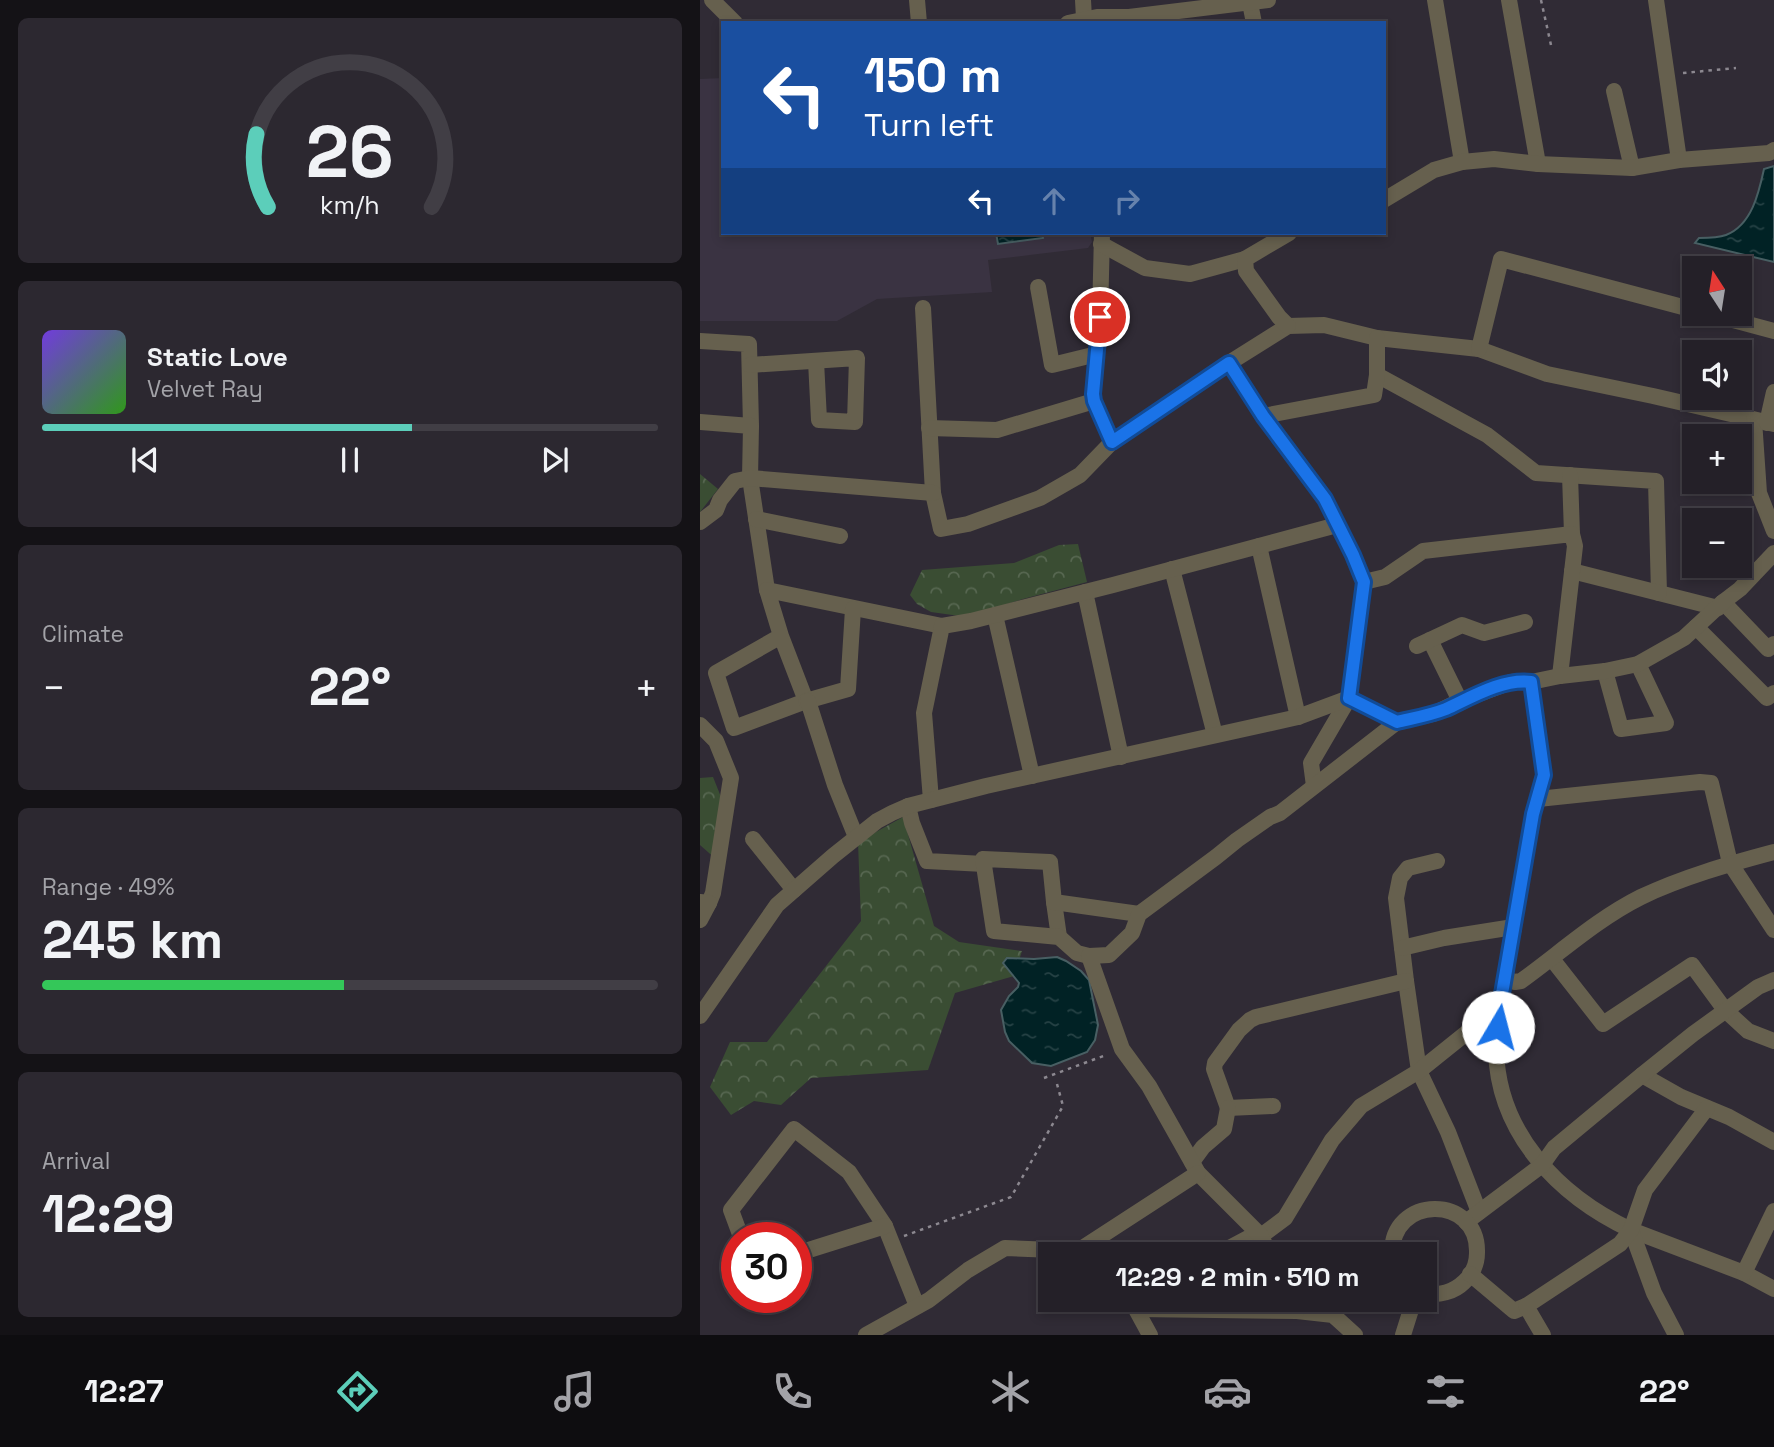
<!DOCTYPE html>
<html lang="en">
<head>
<meta charset="utf-8">
<style>
	body { margin:0; font-family:"Space Grotesk",sans-serif; background:#2c2830; color:#f1f3f6; height:100vh; display:flex; flex-direction:column; font-size:26px; white-space:nowrap }
	* { box-sizing:border-box; margin:0 }
	p { font-size:23px; color:#a3a3a8 }
	.icon { flex:none; width:38px; height:38px; fill:none; stroke:currentColor; stroke-width:2; stroke-linecap:round; stroke-linejoin:round }
	.map { position:relative; flex:1; overflow:hidden }
	.details { display:flex; flex-direction:column; gap:18px; padding:18px; background:#141216; width:700px }
	.details>* { flex:none }
	.top-card { position:absolute; left:21px; top:21px; width:665px; height:214px; border-radius:0px; box-shadow:0 4px 10px #0003,0 0 0 2px #413e45; background:#1a4fa0; color:#fff; overflow:hidden }
	.needle { width:46px; rotate:348deg }
	.fabs { position:absolute; left:982px; top:256px; display:grid; gap:14px }
	.fabs a { display:grid; place-items:center; width:70px; height:70px; border-radius:0px; background:#242028; box-shadow:0 4px 10px #0003,0 0 0 2px #413e45; font-size:35px }
	.speed { position:absolute; left:21px; top:1222px; display:flex; gap:14px; font-size:35px; font-weight:700; text-align:center }
	.speed>* { display:grid; place-content:center; width:91px; height:91px; border-radius:50%; background:#242028; box-shadow:0 4px 10px #0003,0 0 0 2px #413e45; line-height:1 }
	.speed .limit { border:10px solid #d22; background:#fff; color:#111 }
	.pin { position:absolute; display:grid; place-items:center; width:60px; height:60px; color:#fff; margin:-30px; border:4px solid #fff; border-radius:50%; box-shadow:0 2px 7px #0007 }
	.me { position:absolute; width:77px; margin:-38px; rotate:8deg; stroke-linejoin:round; filter:drop-shadow(0 0 5px #0008) }
	.turn { display:flex; align-items:center; gap:24px; height:147px; padding:0 28px; font-size:32px }
	.turn .icon { width:91px; height:91px; stroke-width:2.5 }
	.turn b { display:block; font-size:49px; line-height:60px }
	.lanes { display:flex; align-items:center; height:66px; padding:0 28px; background:#0003; justify-content:center; gap:35px; direction:ltr }
	.lanes .off { opacity:.35 }
	.big { font-size:52px; font-weight:800; line-height:1.1 }
	.details .widget { flex:1; display:flex; flex-direction:column; justify-content:center; gap:10px; min-width:0; padding:0 24px; border-radius:10px; background:#2c2830 }
	.details .dial { align-items:center; gap:0 }
	.dial svg { height:182px; overflow:visible; fill:none; stroke:#413e45; stroke-width:7; stroke-linecap:round; text-anchor:middle }
	.dial text { fill:#f1f3f6; stroke:none }
	.song { display:flex; align-items:center; gap:21px }
	.cover { width:84px; height:84px; border-radius:10px; background:linear-gradient(135deg,hsl(260 70% 55%),hsl(110 70% 35%)) }
	.played { height:7px; border-radius:4px; background:linear-gradient(90deg,#5cceba 60%,#413e45 60%) }
	.keys { display:flex; justify-content:space-around; direction:ltr }
	.heat { display:flex; justify-content:space-between; align-items:center; font-size:38px; direction:ltr }
	.charge { height:10px; border-radius:5px; background:linear-gradient(90deg,#34c759 49%,#413e45 0) }
	.trip { position:absolute; left:338px; top:1242px; width:399px; height:70px; border-radius:0px; background:#242028; box-shadow:0 4px 10px #0003,0 0 0 2px #413e45; font-weight:800; line-height:70px; text-align:center }
	.tabs { display:flex; height:112px; justify-content:space-around; align-items:center; background:#0e0d10; color:#a3a3a8 }
	.tabs .icon { width:49px; height:49px }
	.tabs .active { color:#5cceba }
	.tabs b { font-size:32px; color:#f1f3f6 }
	main { display:flex; flex:1; min-height:0 }
	.map>svg:first-child { display:block }
	.built { fill:#3a3342 }
	.forest { fill:url(#forest-crowns) }
	.water { fill:url(#water-ripples); stroke:#485f63; stroke-width:2 }
	.lines { fill:none; stroke-linecap:round; stroke-linejoin:round }
	.path { stroke:#8c8890; stroke-width:2.5; stroke-dasharray:3.5 5; stroke-linecap:butt }
	.minor { stroke:#66604e; stroke-width:16 }
	.route-casing { stroke:#114b97; stroke-width:18 }
	.route { stroke:#1a73e8; stroke-width:12 }
</style>
</head>
<body>
<main>
<section class="details">
<div class="widget dial"><svg viewBox="0 0 100 80">
<path d="M14 69A42 42 0 1 1 86 69"/>
<path d="M14 69A42 42 0 0 1 9 37" stroke="#5cceba"/>
<text x="50" y="56" font-size="32" font-weight="700">26</text>
<text x="50" y="72" font-size="11">km/h</text>
</svg></div>
<div class="widget">
<div class="song"><i class="cover"></i><div><b>Static Love</b><p>Velvet Ray</p></div></div>
<div class="played"></div>
<div class="keys"><svg class="icon" aria-label="previous" viewBox="0 0 24 24"><path d="M18 5L8 12l10 7zM5 5v14"/></svg><svg class="icon" aria-label="pause" viewBox="0 0 24 24"><path d="M8 5v14M16 5v14"/></svg><svg class="icon" aria-label="next" viewBox="0 0 24 24"><path d="M6 5l10 7-10 7zM19 5v14"/></svg></div>
</div>
<div class="widget"><p>Climate</p>
<div class="heat"><a>−</a><b class="big">22°</b><a>+</a></div>
</div>
<div class="widget"><p>Range · 49%</p><b class="big">245 km</b><div class="charge"></div></div>
<div class="widget"><p>Arrival</p><b class="big">12:29</b></div>
</section>
<div class="map">
<svg width="1074" height="1335" viewBox="0 0 1074 1335">
	<defs>
		<pattern id="forest-crowns" width="20" height="18" patternUnits="userSpaceOnUse" patternTransform="scale(1.75)"><rect width="20" height="18" fill="#3a4d33"/><path d="M2 6a3 3 0 1 1 6 0M12 15a3 3 0 1 1 6 0" fill="none" stroke="#576751"/></pattern>
		<pattern id="water-ripples" width="26" height="14" patternUnits="userSpaceOnUse" patternTransform="scale(1.75)"><rect width="26" height="14" fill="#012225"/><path d="M2 4q2-2 4 0t4 0M15 11q2-2 4 0t4 0" fill="none" stroke="#264245"/></pattern>
	</defs>
	<rect width="100%" height="100%" fill="#302b35"/>
	<polygon class="built" points="23,78 23,233 390,233 392,242 388,248 288,260 292,292 177,299 137,321 0,321 0,79"/>
	<g class="forest">
		<polygon points="0,474 18,489 0,512"/>
		<polygon points="378,544 387,582 323,599 267,617 231,612 217,604 210,595 222,570 314,563 359,545"/>
		<polygon points="13,777 27,812 17,860 0,845 0,778"/>
		<polygon points="203,817 234,926 259,942 322,951 314,976 255,993 228,1070 111,1078 81,1105 54,1101 31,1115 10,1087 30,1042 67,1042 161,921 158,842"/>
	</g>
	<g class="water">
		<path d="M1074 166V262L995 243 999 238C1008 238 1018 238 1026 235 1052 225 1059 192 1064 169Z"/>
		<polygon points="296,233 342,233 343,238 298,244"/>
		<polygon points="357,957 366,961 381,971 389,980 398,1025 395,1040 387,1052 351,1066 332,1063 309,1041 305,1032 301,1010 309,996 318,987 319,983 303,963 307,958 334,959"/>
	</g>
	<g class="lines">
		<g class="path">
			<polyline points="841,0 851,45"/>
			<polyline points="983,73 1036,68"/>
			<polyline points="344,1078 406,1055"/>
			<polyline points="204,1236 311,1197 363,1106 357,1084"/>
		</g>
		<g class="minor">
			<polyline points="12,0 35,23"/>
			<polyline points="217,0 219,23"/>
			<polyline points="383,0 384,18"/>
			<polyline points="735,0 762,162"/>
			<polyline points="809,0 838,164"/>
			<polyline points="956,0 979,160"/>
			<polyline points="550,3 554,23"/>
			<polyline points="368,23 397,17 429,17 568,0"/>
			<polyline points="914,91 932,168"/>
			<polyline points="684,200 734,170 762,162 794,159 838,164 932,168 979,160 1069,153 1074,150"/>
			<polyline points="402,233 400,317 393,394 394,401 412,442"/>
			<polyline points="401,244 445,268 490,274 545,259"/>
			<polyline points="338,287 352,365 397,354"/>
			<polyline points="223,308 233,493 241,529 268,524 340,498 380,475 412,442 529,363 588,326 624,325 677,338 779,349 847,374 953,396 1074,424"/>
			<polyline points="1007,313 1074,331"/>
			<polyline points="588,326 579,317 546,271 545,259 589,233"/>
			<polyline points="0,341 49,344 51,426"/>
			<polyline points="779,349 801,259 994,310"/>
			<polyline points="50,365 157,358 155,422 119,420 116,361"/>
			<polyline points="677,375 787,435 836,473 956,481 959,593 1018,608"/>
			<polyline points="563,416 674,395 677,375 677,338"/>
			<polyline points="1054,420 1059,493 1074,531"/>
			<polyline points="0,422 51,426 50,478 67,590"/>
			<polyline points="1067,423 1074,392"/>
			<polyline points="229,428 297,430 394,401"/>
			<polyline points="870,475 872,534"/>
			<polyline points="56,519 140,536"/>
			<polyline points="0,522 16,510 20,500 35,481 50,478 233,493"/>
			<polyline points="559,546 598,717"/>
			<polyline points="472,569 515,735"/>
			<polyline points="872,571 959,593"/>
			<polyline points="664,582 685,577 723,551 872,534 875,546 860,676"/>
			<polyline points="385,592 421,757"/>
			<polyline points="1023,602 1068,649 1074,644"/>
			<polyline points="295,615 332,776"/>
			<polyline points="996,627 1067,698 1074,693"/>
			<polyline points="81,636 16,673 34,728 106,701 81,636 67,590 242,626"/>
			<polyline points="730,640 760,701"/>
			<polyline points="717,646 762,625 784,633 825,622"/>
			<polyline points="905,671 921,729 966,723 938,664"/>
			<path d="M831 682 844 775 833 814 798 1017C798 1028 796 1039 796 1050 798 1134 859 1196 931 1230L1044 1273 1074 1289"/>
			<polyline points="106,701 148,689 153,609"/>
			<polyline points="108,701 135,785 156,837"/>
			<polyline points="0,725 16,741 31,778 13,893 9,903"/>
			<polyline points="614,786 611,763 649,698 697,722"/>
			<polyline points="838,799 1000,782 1011,783 1030,863 1074,930"/>
			<polyline points="231,800 224,713 242,626 271,621 413,585 637,525"/>
			<polyline points="208,806 212,823 227,861 284,864"/>
			<polyline points="53,839 94,890"/>
			<polyline points="737,861 708,868 700,878 696,898 706,981 719,1071 748,1132 779,1212"/>
			<polyline points="0,902 9,903 0,920"/>
			<polyline points="354,902 359,937"/>
			<polyline points="702,948 744,938 807,928 814,929"/>
			<polyline points="389,956 377,953 359,937 294,931 283,859 350,862 354,902 439,914"/>
			<polyline points="852,959 903,1024 992,965 1025,1010 1048,1031 1074,1041"/>
			<path d="M805 979 815 982 821 981C860 953 897 919 941 897 983 877 1029 864 1074 852"/>
			<polyline points="0,1016 77,905 133,856 177,821 192,813 208,806 286,786 598,717 649,698 664,582 653,555 625,499 563,416 529,363"/>
			<polyline points="942,1075 981,1097 1029,1117 1074,1142"/>
			<polyline points="573,1106 528,1108 514,1069 515,1063 539,1030 550,1020 556,1017 706,981"/>
			<polyline points="492,1162 503,1147 524,1129 528,1108"/>
			<polyline points="766,1222 842,1165 854,1148 942,1075 993,1034 1058,987 1074,980"/>
			<polyline points="931,1230 954,1293 976,1335"/>
			<polyline points="41,1237 31,1210 94,1129 149,1172 185,1226 217,1306"/>
			<polyline points="96,1254 185,1226"/>
			<polyline points="516,1255 548,1238 561,1236 585,1218 632,1140 661,1106 719,1071 785,1018 798,1017"/>
			<polyline points="570,1255 561,1236 498,1173 449,1086 422,1049 389,956 409,955 432,933 439,914 516,857 537,840 570,817 580,813 697,722 733,714 760,701 811,682 821,681 831,682 860,676 905,671 938,664 984,638 1023,602 1040,589 1074,553"/>
			<path d="M692 1255C690 1194 779 1194 777 1253 777 1264 772 1275 764 1282 754 1292 739 1296 724 1293"/>
			<polyline points="1044,1273 1074,1211"/>
			<polyline points="770,1274 814,1311 826,1306"/>
			<polyline points="432,1302 450,1335"/>
			<polyline points="593,1302 597,1311 633,1315 655,1335"/>
			<polyline points="437,1309 597,1311"/>
			<polyline points="166,1335 229,1300 268,1270 305,1248 378,1251 498,1173"/>
			<polyline points="703,1335 714,1300"/>
			<polyline points="843,1335 826,1306 920,1244 931,1230 945,1190 1007,1108"/>
		</g>
	</g>
	<g class="lines">
		<g class="route-casing">
			<path id="route" d="M400 317 393 394 394 401 412 442 529 363 563 416 625 499 653 555 664 582 649 698 697 722C714 718 731 715 746 709 770 698 803 678 831 682L844 775 833 814 798 1017V1027"/>
		</g>
		<use href="#route" class="route"/>
	</g>
</svg>
<div class="fabs">
<a><svg class="needle" viewBox="-14 -14 28 28"><path d="M0-13l5 13h-10z" fill="#e53935"/><path d="M0 13l5-13h-10z" fill="#a3a3a8"/></svg></a>
<a><svg class="icon" aria-label="sound" viewBox="0 0 24 24"><path d="M4 9h4l5-4v14l-5-4H4zM17 9q2 3 0 6"/></svg></a>
<a>+</a>
<a>−</a>
</div>
<div class="speed"><div class="limit">30</div></div>
<div class="pin" style="left:400px;top:317px;background:#d93025"><svg class="icon" aria-label="arrive" viewBox="0 0 24 24"><path d="M6 21V4h12l-3 4 3 4H6"/></svg></div>
<svg class="me" style="left:798px;top:1027px" viewBox="-20 -20 40 40"><circle r="19" fill="#fff"/><path d="M0-13L10 11 0 6-10 11z" fill="#1a73e8"/></svg>
<div class="trip">12:29 · 2 min · 510 m</div>
<div class="top-card">
<div class="turn"><svg class="icon" aria-label="left" viewBox="0 0 24 24"><path d="M17 20v-9H6M10 6l-5 5 5 5"/></svg><div><b>150 m</b>Turn left</div></div>
<div class="lanes"><svg class="icon" aria-label="left" viewBox="0 0 24 24"><path d="M17 20v-9H6M10 6l-5 5 5 5"/></svg><svg class="icon off" aria-label="ahead" viewBox="0 0 24 24"><path d="M12 20V5M6 11l6-6 6 6"/></svg><svg class="icon off" aria-label="right" viewBox="0 0 24 24"><path d="M7 20v-9h11M14 6l5 5-5 5"/></svg></div>
</div>
</div>
</main>
<nav class="tabs">
<b>12:27</b>
<svg class="icon active" aria-label="directions" viewBox="0 0 24 24"><path d="M12 3l9 9-9 9-9-9zM9 14v-3h6M13 9l2 2-2 2"/></svg>
<svg class="icon" aria-label="music" viewBox="0 0 24 24"><path d="M9 18V5l10-2v13"/><circle cx="6" cy="18" r="3"/><circle cx="16" cy="16" r="3"/></svg>
<svg class="icon" aria-label="phone" viewBox="0 0 24 24"><path d="M5 4h4l2 5-3 2q2 4 5 5l2-3 5 2v4C11 20 4 13 5 4z"/></svg>
<svg class="icon" aria-label="climate" viewBox="0 0 24 24"><path d="M12 3v18M4 7l16 10M4 17L20 7"/></svg>
<svg class="icon" aria-label="car" viewBox="0 0 24 24"><path d="M5 17H2v-5l4-1 3-4h7l3 4 3 1v5h-3M9 17h6M6 11h13"/><circle cx="7" cy="17" r="2"/><circle cx="17" cy="17" r="2"/></svg>
<svg class="icon" aria-label="filters" viewBox="0 0 24 24"><path d="M4 7h16M4 17h16"/><circle cx="9" cy="7" r="2"/><circle cx="15" cy="17" r="2"/></svg>
<b>22°</b>
</nav>
</body>
</html>
